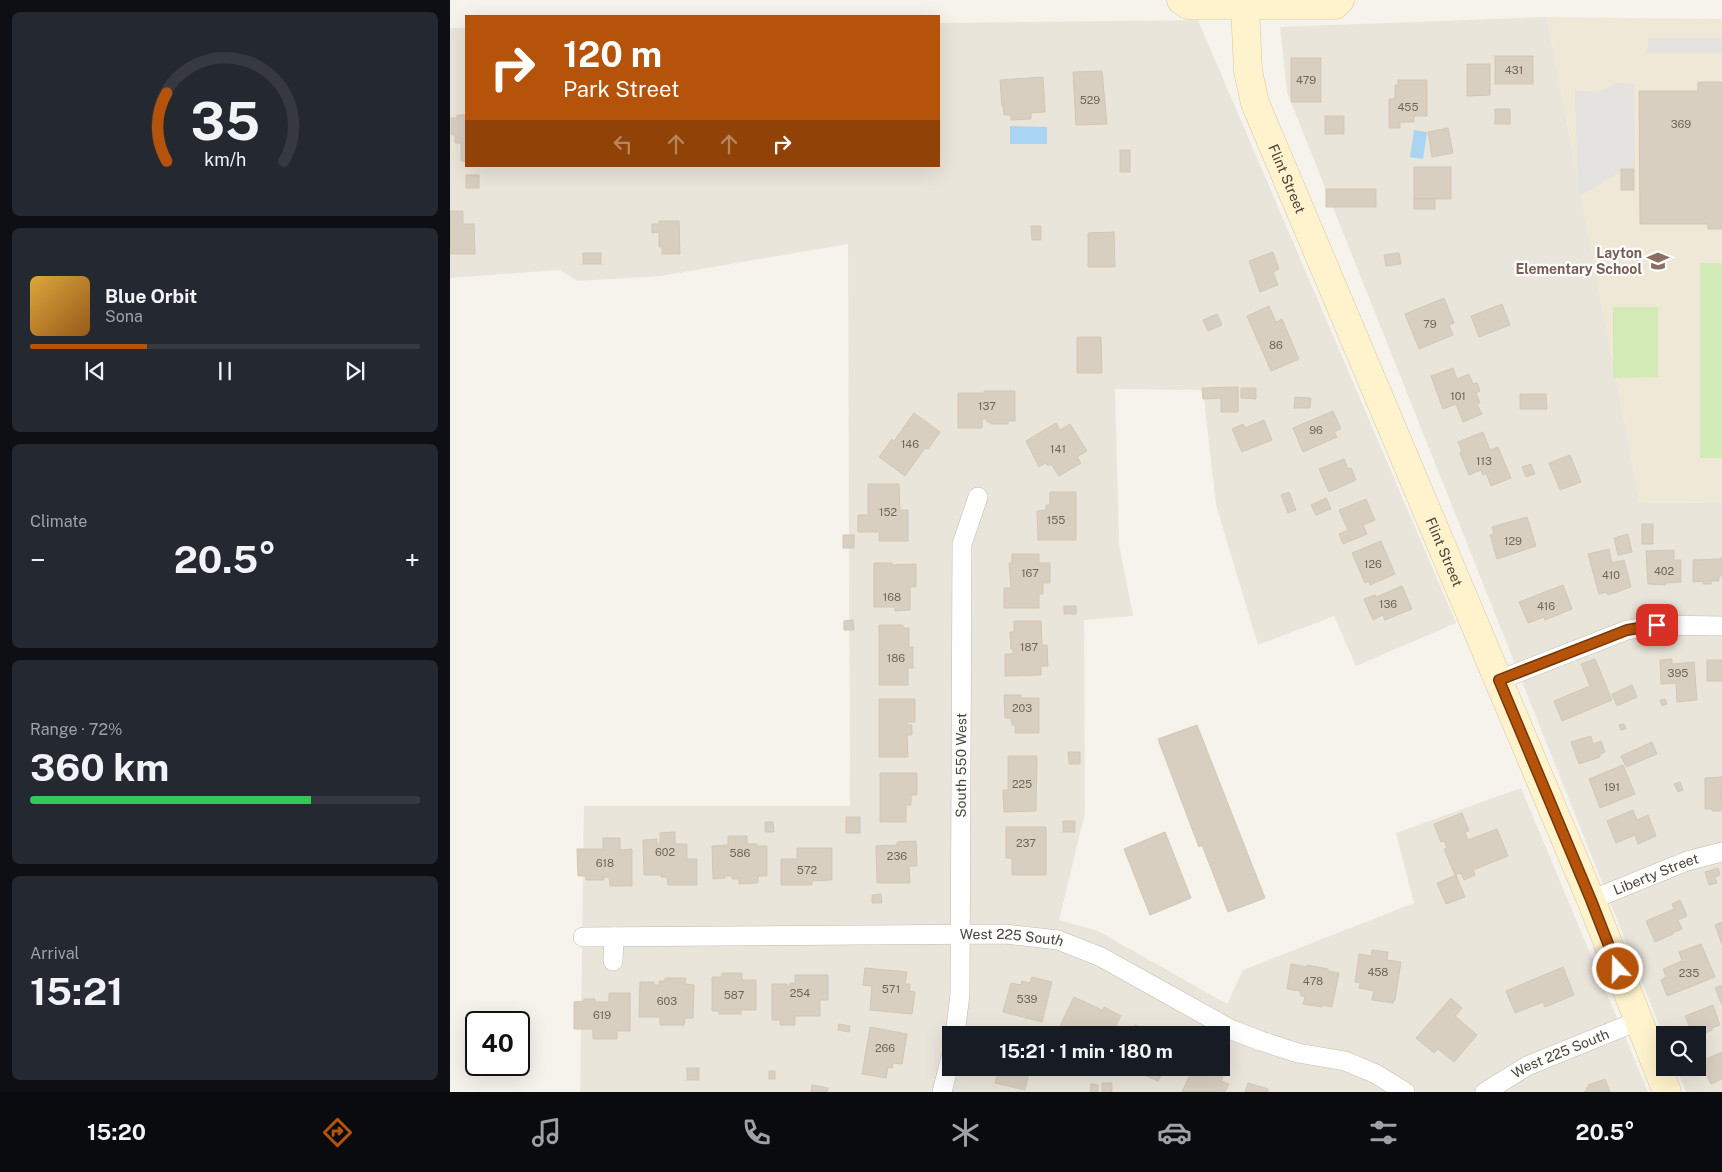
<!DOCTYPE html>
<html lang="en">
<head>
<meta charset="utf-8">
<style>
	body { margin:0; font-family:"Public Sans",sans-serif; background:#242831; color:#f1f3f6; height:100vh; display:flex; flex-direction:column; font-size:19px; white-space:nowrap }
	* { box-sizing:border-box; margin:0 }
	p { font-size:16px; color:#9ea1a6 }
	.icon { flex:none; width:28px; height:28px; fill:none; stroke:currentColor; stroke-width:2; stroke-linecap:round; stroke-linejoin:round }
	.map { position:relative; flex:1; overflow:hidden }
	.details { display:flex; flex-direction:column; gap:12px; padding:12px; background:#0d0f14; width:450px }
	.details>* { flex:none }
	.banner { position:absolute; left:15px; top:15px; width:475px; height:152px; border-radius:0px; box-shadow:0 5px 20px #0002; background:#b45309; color:#fff; overflow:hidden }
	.controls { position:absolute; left:1206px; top:1026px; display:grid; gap:10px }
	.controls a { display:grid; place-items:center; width:50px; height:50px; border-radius:0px; background:#171b24; box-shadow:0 5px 20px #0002; font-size:25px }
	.speed { position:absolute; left:15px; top:1011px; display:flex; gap:10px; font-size:25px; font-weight:700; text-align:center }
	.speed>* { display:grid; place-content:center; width:65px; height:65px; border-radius:50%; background:#171b24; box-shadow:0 5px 20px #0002; line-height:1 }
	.speed .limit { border:2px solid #111; border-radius:8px; background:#fff; color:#111 }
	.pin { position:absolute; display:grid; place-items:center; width:42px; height:42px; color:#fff; margin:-21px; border-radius:10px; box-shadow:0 2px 8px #0006 }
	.me { position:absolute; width:55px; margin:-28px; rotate:339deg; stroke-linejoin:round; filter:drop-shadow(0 0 4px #0008) }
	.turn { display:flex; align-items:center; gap:18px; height:105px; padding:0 15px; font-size:22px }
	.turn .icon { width:65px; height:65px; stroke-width:2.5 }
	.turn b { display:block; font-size:35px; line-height:42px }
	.lanes { display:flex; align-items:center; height:48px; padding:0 15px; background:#0003; justify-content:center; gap:25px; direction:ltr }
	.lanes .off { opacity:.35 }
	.big { font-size:38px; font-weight:700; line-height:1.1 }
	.details .card { flex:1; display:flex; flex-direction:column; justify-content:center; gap:8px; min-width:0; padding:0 18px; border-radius:8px; background:#242831 }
	.details .dial { align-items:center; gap:0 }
	.dial svg { height:130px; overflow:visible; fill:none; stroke:#363941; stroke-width:7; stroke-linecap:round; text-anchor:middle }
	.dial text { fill:#f1f3f6; stroke:none }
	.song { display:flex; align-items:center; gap:15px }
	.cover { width:60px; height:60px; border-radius:8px; background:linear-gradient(135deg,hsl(40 70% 55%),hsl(30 70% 35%)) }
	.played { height:5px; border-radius:2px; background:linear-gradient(90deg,#b45309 30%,#363941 30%) }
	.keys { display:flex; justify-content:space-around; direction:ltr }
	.heat { display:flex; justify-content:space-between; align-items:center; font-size:28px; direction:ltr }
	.charge { height:8px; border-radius:4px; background:linear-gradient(90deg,#34c759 72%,#363941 0) }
	.trip { position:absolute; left:492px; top:1026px; width:288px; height:50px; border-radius:0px; background:#171b24; box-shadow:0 5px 20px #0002; font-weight:700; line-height:50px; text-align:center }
	.tabs { display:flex; height:80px; justify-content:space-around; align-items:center; background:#090b0e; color:#9ea1a6 }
	.tabs .icon { width:35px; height:35px }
	.tabs .on { color:#b45309 }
	.tabs b { font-size:22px; color:#f1f3f6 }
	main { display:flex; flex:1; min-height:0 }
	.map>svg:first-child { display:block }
	.residential { fill:#eae5da; fill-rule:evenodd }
	.education { fill:#efe8d6 }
	.green { fill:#d2eab5 }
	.parking { fill:#e5e3e0 }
	.water { fill:#a9d4f2 }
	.building { fill:#d8cfc1; stroke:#d3c7b4 }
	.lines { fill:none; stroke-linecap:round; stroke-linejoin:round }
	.street-casing { stroke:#c2bbae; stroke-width:20 }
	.secondary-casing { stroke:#d6c79b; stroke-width:29 }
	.street { stroke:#fff; stroke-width:19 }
	.secondary { stroke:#fff3cd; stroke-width:28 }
	.route-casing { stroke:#753606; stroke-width:12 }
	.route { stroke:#b45309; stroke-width:9 }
	.labels { text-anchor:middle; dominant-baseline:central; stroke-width:4.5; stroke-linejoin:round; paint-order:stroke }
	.number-label { font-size:11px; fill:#6e675b }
	.street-label { font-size:14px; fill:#4b4439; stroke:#fff }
	.education-label { font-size:14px; font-weight:bold; fill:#785e54; stroke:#fff; text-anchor:end }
</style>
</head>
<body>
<main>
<section class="details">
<div class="card dial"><svg viewBox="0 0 100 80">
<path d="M14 69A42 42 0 1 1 86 69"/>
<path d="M14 69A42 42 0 0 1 14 27" stroke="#b45309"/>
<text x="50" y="56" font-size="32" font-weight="700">35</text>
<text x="50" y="72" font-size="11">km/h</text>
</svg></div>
<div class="card">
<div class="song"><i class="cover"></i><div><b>Blue Orbit</b><p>Sona</p></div></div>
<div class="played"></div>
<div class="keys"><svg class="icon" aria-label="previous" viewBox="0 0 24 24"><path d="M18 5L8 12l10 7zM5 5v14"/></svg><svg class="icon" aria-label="pause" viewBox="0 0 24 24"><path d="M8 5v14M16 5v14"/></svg><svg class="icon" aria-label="next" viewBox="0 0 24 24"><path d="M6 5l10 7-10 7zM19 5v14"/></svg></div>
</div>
<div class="card"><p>Climate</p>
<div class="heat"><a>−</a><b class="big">20.5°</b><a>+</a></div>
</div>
<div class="card"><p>Range · 72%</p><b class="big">360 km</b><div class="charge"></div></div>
<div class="card"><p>Arrival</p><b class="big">15:21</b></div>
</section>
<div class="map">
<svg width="1272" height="1092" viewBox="0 0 1272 1092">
	<rect width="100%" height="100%" fill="#f6f3ec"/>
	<g class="residential">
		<polygon points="1097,17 1190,503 1272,502 1272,1092 1236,1092 1226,1068 1248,1068 1248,1035 1215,1035 1215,1040 837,92 830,27"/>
		<path d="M748 20 1006 623 906 666 884 616 808 645 766 505 753 390 665 389 669 544 683 616 634 620 635 813 609 920 648 931 777 1004 793 970 964 903 946 833 1071 788 1198 1092H130L134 806H400L398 244 211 276 128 281 109 270 0 278V28H16V166H489V23ZM501 1035H771V1068H501Z"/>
	</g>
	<polygon class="education" points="1097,17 1272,19 1272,502 1190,503"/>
	<g class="green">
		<rect x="1250" y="263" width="22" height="195"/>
		<polygon points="1163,307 1208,307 1208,377 1163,378"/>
	</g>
	<g class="parking">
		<polygon points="1198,38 1272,38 1272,53 1197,53"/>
		<polygon points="1167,83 1184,84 1185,172 1170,172 1128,197 1125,91 1148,92"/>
	</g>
	<g class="water">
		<polygon points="560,126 597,127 597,144 560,144"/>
		<polygon points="964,130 977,132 973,159 960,157"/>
	</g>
	<g class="building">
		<rect x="1045" y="56" width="38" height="28"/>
		<rect x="841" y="58" width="30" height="44"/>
		<polygon points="1017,64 1040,64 1040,95 1017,96"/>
		<polygon points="652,71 657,124 626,125 623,72"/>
		<polygon points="593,77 595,112 581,113 581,119 561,120 561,115 554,115 553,106 552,106 550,80"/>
		<polygon points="948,80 977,80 977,116 964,116 964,122 950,122 950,128 939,128 939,99 945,99 945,85 948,85"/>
		<polygon points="1248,82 1272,82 1272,229 1258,229 1258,224 1190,224 1189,91 1248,91"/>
		<rect x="1045" y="109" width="15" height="15"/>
		<polygon points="16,113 16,161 11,161 11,143 5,143 5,135 1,135 1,118 7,118 7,115 16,115"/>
		<rect x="875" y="116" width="19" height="18"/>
		<polygon points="998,128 1003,153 982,157 978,132"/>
		<rect x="670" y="150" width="10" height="22"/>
		<rect x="964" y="167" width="37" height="32"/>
		<rect x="1171" y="169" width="13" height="21"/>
		<rect x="16" y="175" width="13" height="13"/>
		<rect x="876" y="189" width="50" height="18"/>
		<rect x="964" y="199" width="21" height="10"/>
		<polygon points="0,211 13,211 13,224 24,224 25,254 0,254"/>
		<polygon points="209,221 229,221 230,254 212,254 212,247 209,247 209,232 202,233 202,224 209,224"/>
		<polygon points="581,226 591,226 591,240 582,240"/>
		<polygon points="664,232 665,267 638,267 638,233"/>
		<polygon points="823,252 829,269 823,272 828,285 810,292 799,261"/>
		<rect x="133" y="253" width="18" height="11"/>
		<polygon points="949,253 951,264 936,266 934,255"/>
		<polygon points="994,298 1004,323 999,325 1003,335 969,349 955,314"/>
		<polygon points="1052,304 1060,325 1029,337 1021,316"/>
		<polygon points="819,306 826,322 832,319 849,359 821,371 797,316"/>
		<polygon points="767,314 772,325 758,331 753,320"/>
		<polygon points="627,337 651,337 652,373 627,373"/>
		<polygon points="1003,368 1007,379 1019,374 1023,384 1027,383 1030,391 1026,393 1030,403 1027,404 1032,414 1013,422 1006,404 993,409 981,376"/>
		<polygon points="788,387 788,412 771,412 771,398 753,399 752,388"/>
		<polygon points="791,388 806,388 806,399 791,398"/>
		<polygon points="534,391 565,391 565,421 558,421 558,424 541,424 541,422 537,422 537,419 532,419 532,428 508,428 508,393 534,393"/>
		<polygon points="1070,394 1096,394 1097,409 1070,409"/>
		<polygon points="845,397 861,398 860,408 844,408"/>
		<polygon points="883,411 891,429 884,432 887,437 853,452 843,428"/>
		<polygon points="464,413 490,432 478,449 475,448 455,476 429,457 442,439 444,441"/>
		<polygon points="814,420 822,440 792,452 782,429 793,424 795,428"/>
		<polygon points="606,423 610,430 620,424 637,451 627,457 631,463 609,476 601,464 598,466 596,463 589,467 576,441"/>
		<polygon points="1033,432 1040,450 1048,447 1061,478 1041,486 1036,473 1033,475 1031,470 1019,475 1010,453 1012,452 1008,442"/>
		<polygon points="1120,455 1131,482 1110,490 1099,463"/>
		<polygon points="894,459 898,469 901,468 906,480 879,492 869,469"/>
		<polygon points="1081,464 1085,474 1076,477 1072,467"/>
		<polygon points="418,484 449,484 450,510 458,510 458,541 429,541 429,532 408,532 408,515 418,515"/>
		<polygon points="600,492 626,492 626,540 588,540 587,511 596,510 596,505 600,505"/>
		<polygon points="839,492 846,510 838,513 831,495"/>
		<polygon points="876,498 881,509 866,515 861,505"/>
		<polygon points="916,499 925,520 913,525 917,534 893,544 889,534 898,530 889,510"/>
		<polygon points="1077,517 1086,546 1047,559 1040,535 1044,534 1042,527"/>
		<rect x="1192" y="524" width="11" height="20"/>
		<polygon points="1178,534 1182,552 1168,555 1164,538"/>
		<rect x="393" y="535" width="11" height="13"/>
		<polygon points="931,541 945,574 920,585 919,581 915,583 902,553"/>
		<polygon points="1159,549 1162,563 1174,560 1181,587 1158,595 1157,592 1149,594 1138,554"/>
		<polygon points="1224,550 1224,560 1231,560 1231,582 1215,583 1215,585 1198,584 1196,551"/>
		<polygon points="562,554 589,554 589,563 600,563 600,583 593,583 593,594 589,594 589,608 554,608 554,588 561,588 559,563 562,563"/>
		<polygon points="1271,558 1272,558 1272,576 1269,576 1269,581 1261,581 1261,584 1253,584 1253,581 1243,582 1243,560 1271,559"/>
		<polygon points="424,563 442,563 442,565 466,564 466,587 460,587 460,610 445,611 445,607 424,607"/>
		<polygon points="1113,585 1122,609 1095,620 1094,617 1078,623 1069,602"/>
		<polygon points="952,586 962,609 935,620 933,615 923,620 914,599 925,595 926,597"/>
		<rect x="614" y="606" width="12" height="8"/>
		<polygon points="403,620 404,630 394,630 394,621"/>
		<polygon points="564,621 591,621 592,645 597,645 598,666 591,666 591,675 555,676 555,654 563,654 563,649 561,649 560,632 564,632"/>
		<polygon points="429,625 453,625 453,628 459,628 459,647 463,647 463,668 458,668 458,685 429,685"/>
		<polygon points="1145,659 1162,700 1112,721 1104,701 1140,686 1131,664"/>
		<polygon points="1222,659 1222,664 1244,662 1247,700 1227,702 1226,683 1211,684 1210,660"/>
		<rect x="1257" y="660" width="15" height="21"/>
		<polygon points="1182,685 1187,697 1167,706 1162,694"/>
		<polygon points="554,695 571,695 571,698 589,698 589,733 565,733 565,725 562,725 561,718 555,718"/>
		<polygon points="429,699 465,699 465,722 457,722 457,725 462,725 462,735 457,735 458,757 429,757"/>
		<polygon points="1215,699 1217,704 1212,706 1210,700"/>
		<polygon points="1174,724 1176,729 1171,730 1169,725"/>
		<polygon points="747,725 815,898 778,912 752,845 749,847 708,739"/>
		<polygon points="1141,736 1143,744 1151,741 1155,752 1150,754 1150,757 1129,764 1121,742"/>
		<polygon points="1202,742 1207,754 1176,767 1171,756"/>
		<polygon points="618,752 630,752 630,764 619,764"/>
		<polygon points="558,756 587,756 586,811 554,812 553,790 558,790"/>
		<polygon points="1173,765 1185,794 1150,808 1139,779"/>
		<polygon points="430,773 467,773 467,795 461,795 461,805 456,805 456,822 430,822"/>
		<polygon points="1272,777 1271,811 1262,811 1262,809 1255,809 1255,778"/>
		<polygon points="1230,782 1233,790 1228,792 1224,784"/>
		<polygon points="1183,810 1187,820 1198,815 1206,836 1188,844 1185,835 1166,843 1157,821"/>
		<polygon points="1012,813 1019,831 1015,832 1018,840 1047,829 1058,856 1023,870 1025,875 1014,880 1011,873 1005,875 994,849 997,848 994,841 991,842 984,824"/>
		<rect x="396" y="817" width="14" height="16"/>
		<rect x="613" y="821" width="12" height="11"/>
		<polygon points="315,822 323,822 324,832 315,832"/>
		<polygon points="556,827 596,827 596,875 562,875 562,858 556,858"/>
		<polygon points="225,832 225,844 237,844 237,859 247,859 247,885 218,885 217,877 211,877 211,875 194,875 193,840 207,839 207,844 210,844 210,833"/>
		<polygon points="715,832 741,898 700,915 674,849"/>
		<polygon points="278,836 297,836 297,844 307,844 307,846 317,846 317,876 308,876 308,883 289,884 289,879 282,879 282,876 275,876 275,878 263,879 262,846 278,845"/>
		<polygon points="153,838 170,838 170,850 182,849 182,886 160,886 159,877 154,877 154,880 136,880 136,876 128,876 127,849 153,849"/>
		<polygon points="466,841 467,866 459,866 460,883 427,883 426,846 447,845 447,842"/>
		<polygon points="347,848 382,848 382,880 362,881 362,885 331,885 331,859 347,859"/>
		<polygon points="1268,868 1270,875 1265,877 1267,883 1259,885 1255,872"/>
		<polygon points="1006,875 1015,897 996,904 987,883"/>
		<polygon points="431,894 432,903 422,903 422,895"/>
		<polygon points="1230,900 1237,916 1228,920 1232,929 1222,933 1223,934 1205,942 1196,921 1224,909 1222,904"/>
		<polygon points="1272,922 1272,945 1265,925"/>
		<polygon points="1251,944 1265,977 1217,996 1211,980 1216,977 1213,969 1232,961 1229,952"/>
		<polygon points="922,950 938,952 937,960 951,962 945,1000 944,1000 943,1003 922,1000 924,991 909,988 910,983 905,982 909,954 921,956"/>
		<polygon points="841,964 857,967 857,965 878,969 878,971 889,973 882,1007 872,1005 872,1007 853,1004 855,997 851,996 850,991 837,989"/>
		<polygon points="1113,967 1124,995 1095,1007 1093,1002 1065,1013 1056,991"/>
		<polygon points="415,968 457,972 455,984 460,984 459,991 465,992 462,1014 420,1010 422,986 413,985"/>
		<polygon points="272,973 292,973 292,980 306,980 306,1010 291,1010 291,1014 269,1014 269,1011 262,1011 262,977 272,977"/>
		<polygon points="345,975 378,975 378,1000 370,1000 370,1016 345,1016 345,1025 330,1025 330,1020 322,1020 322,984 337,984 337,986 340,986 340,983 345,983"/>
		<polygon points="582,977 602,982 592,1022 553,1012 561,983 571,985 572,981 580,983"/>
		<polygon points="215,978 236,978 235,984 244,985 243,1018 235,1018 234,1025 210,1025 210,1017 189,1017 190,982 204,982 204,985 209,985 209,981 215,981"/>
		<polygon points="1272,985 1272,1005 1265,988"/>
		<polygon points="159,993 180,993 180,1031 167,1031 167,1039 143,1039 143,1029 124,1029 124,1002 134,1001 134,999 145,999 145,1002 159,1002"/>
		<polygon points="624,997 652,1010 654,1007 671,1016 662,1033 658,1031 657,1035 628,1035 610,1026"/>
		<polygon points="1001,998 1012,1008 1005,1016 1027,1035 1004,1062 988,1049 984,1053 966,1038"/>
		<polygon points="1263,1005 1270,1025 1262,1028 1262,1030 1248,1036 1243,1035 1235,1016"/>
		<polygon points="389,1024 400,1026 399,1032 388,1030"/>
		<polygon points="685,1025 704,1035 679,1035"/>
		<polygon points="420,1027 457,1034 452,1064 443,1063 442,1068 438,1067 436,1078 412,1074"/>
		<polygon points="1272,1052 1272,1079 1261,1084 1254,1070 1256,1070 1252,1061"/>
		<rect x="237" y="1068" width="12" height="12"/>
		<polygon points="545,1068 580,1068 575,1090 545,1083 548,1073 544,1072"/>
		<polygon points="678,1068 715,1068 708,1081"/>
		<polygon points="743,1068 768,1068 765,1073 773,1077 771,1081 779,1084 775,1092 732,1092"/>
		<rect x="319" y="1071" width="6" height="8"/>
		<polygon points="1155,1079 1160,1092 1134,1092 1137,1091 1136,1088 1139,1087 1138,1085"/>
		<rect x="652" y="1083" width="10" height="9"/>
		<polygon points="798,1083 818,1089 818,1092 795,1092"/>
		<polygon points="641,1084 648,1085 648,1092 640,1092"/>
		<polygon points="362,1085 378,1088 377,1092 361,1092"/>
	</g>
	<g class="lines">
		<g class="street-casing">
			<g id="street">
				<polyline points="1049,680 1177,630 1207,625 1272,626"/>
				<path id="s1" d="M1141 900 1237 861 1272 852"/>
				<path id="s2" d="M133 937 555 934 608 940 651 957 782 1030 811 1041 848 1053 895 1061 926 1074 955 1092"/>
				<polyline points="163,961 164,937"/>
				<path id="s3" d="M505 1035 510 994 512 544 528 497"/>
				<polyline points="492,1092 501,1057"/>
				<path id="s4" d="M1035 1092 1077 1066 1188 1021"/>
			</g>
		</g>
		<g class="secondary-casing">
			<g id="secondary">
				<polyline points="731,0 738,5 885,5 890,0"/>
				<path id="s5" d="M795 6 798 71 805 103 1141 900 1217 1092"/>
			</g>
		</g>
		<use href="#street" class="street"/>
		<use href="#secondary" class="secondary"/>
	</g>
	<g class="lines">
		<g class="route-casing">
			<polyline id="route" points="1168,969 1141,900 1049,680 1177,630 1207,625"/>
		</g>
		<use href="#route" class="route"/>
	</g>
	<defs>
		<g id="school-bare" transform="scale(1.725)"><path d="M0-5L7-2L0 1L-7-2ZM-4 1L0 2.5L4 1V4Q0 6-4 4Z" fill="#8d6e63" stroke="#fff" stroke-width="2.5" paint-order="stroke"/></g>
	</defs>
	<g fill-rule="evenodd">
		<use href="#school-bare" x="1208" y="261"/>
	</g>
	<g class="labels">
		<g class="number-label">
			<text x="1064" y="70">431</text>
			<text x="856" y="80">479</text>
			<text x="640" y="100">529</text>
			<text x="958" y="107">455</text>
			<text x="1231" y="124">369</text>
			<text x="980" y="324">79</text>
			<text x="826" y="345">86</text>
			<text x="1008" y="396">101</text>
			<text x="537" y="406">137</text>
			<text x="866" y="430">96</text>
			<text x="460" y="444">146</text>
			<text x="608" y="449">141</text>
			<text x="1034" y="461">113</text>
			<text x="438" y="512">152</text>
			<text x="606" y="520">155</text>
			<text x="1063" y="541">129</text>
			<text x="923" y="564">126</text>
			<text x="1214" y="571">402</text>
			<text x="580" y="573">167</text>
			<text x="1161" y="575">410</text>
			<text x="442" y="597">168</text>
			<text x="938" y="604">136</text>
			<text x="1096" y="606">416</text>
			<text x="579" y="647">187</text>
			<text x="446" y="658">186</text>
			<text x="1228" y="673">395</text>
			<text x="572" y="708">203</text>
			<text x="572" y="784">225</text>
			<text x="1162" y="787">191</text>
			<text x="576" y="843">237</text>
			<text x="215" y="852">602</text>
			<text x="290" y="853">586</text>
			<text x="447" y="856">236</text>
			<text x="155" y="863">618</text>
			<text x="357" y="870">572</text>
			<text x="928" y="972">458</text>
			<text x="1239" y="973">235</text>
			<text x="863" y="981">478</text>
			<text x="441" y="989">571</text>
			<text x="350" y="993">254</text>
			<text x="284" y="995">587</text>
			<text x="577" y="999">539</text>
			<text x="217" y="1001">603</text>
			<text x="152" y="1015">619</text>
			<text x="435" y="1048">266</text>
		</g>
		<g class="street-label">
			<text stroke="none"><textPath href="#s5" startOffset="180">Flint Street</textPath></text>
			<text stroke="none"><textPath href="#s5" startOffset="585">Flint Street</textPath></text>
			<text stroke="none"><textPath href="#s3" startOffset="270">South 550 West</textPath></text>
			<text stroke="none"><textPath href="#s1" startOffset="70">Liberty Street</textPath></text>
			<text stroke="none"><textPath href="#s2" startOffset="429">West 225 South</textPath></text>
			<text stroke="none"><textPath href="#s4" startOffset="85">West 225 South</textPath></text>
		</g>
		<g class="education-label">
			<text x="1192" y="253">Layton<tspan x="1192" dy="16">Elementary School</tspan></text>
		</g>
	</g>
</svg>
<div class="controls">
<a><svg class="icon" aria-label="search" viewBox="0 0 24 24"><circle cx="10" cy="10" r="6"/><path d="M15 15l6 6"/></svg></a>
</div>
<div class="speed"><div class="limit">40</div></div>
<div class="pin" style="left:1207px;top:625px;background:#d93025"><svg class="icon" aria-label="arrive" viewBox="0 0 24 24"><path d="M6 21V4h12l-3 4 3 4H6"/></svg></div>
<svg class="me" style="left:1168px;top:969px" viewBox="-20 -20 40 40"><circle r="17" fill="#b45309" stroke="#fff" stroke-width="3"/><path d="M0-11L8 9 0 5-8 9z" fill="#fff"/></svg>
<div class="trip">15:21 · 1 min · 180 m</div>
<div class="banner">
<div class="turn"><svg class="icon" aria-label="right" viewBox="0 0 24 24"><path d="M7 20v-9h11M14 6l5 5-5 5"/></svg><div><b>120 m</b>Park Street</div></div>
<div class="lanes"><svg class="icon off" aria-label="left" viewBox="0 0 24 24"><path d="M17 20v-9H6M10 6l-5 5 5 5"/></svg><svg class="icon off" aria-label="ahead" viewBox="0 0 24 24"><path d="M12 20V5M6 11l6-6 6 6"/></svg><svg class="icon off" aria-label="ahead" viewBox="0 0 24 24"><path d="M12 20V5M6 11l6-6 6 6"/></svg><svg class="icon" aria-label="right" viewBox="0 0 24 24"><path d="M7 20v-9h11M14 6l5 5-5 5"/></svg></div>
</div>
</div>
</main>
<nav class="tabs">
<b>15:20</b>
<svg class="icon on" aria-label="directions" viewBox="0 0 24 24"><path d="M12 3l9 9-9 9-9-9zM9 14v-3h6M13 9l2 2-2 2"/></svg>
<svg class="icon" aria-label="music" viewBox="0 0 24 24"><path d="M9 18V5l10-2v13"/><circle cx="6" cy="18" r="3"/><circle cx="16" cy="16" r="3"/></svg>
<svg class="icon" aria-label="phone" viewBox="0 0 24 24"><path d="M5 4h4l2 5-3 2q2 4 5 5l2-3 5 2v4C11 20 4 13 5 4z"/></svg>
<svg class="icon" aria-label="climate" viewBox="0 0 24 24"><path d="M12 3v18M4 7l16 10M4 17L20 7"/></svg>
<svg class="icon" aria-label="car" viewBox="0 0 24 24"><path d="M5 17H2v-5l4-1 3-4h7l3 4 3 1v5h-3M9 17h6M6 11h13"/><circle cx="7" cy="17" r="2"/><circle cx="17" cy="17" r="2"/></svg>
<svg class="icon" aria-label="filters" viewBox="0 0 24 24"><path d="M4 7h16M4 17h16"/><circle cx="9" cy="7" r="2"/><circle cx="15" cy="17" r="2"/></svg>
<b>20.5°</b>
</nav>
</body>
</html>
